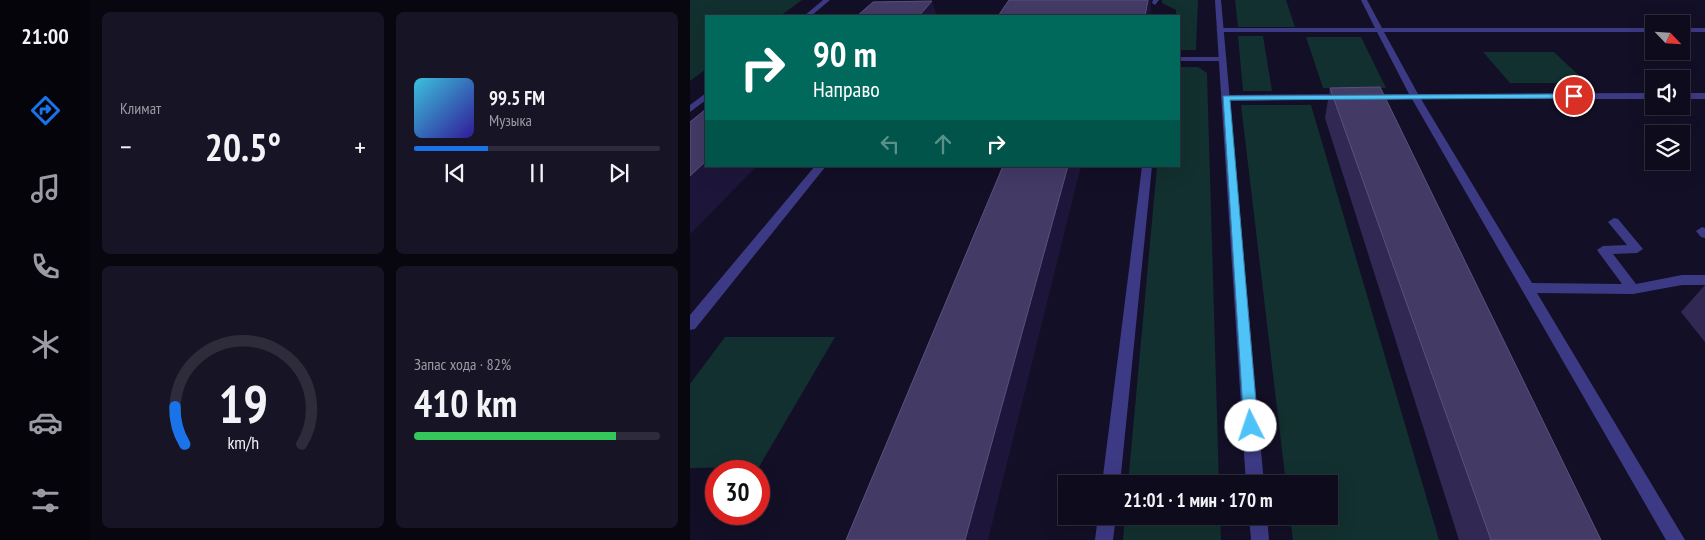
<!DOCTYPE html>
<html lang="ru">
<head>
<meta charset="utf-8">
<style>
	body { margin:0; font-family:"PT Sans Narrow",sans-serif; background:#171425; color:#f1f3f6; height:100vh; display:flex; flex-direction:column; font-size:19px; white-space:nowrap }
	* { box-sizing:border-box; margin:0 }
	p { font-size:16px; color:#9b9ba3 }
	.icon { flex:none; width:28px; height:28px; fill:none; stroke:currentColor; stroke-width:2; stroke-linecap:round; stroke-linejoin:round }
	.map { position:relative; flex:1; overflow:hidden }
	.sheet { display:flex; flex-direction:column; gap:12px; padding:12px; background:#08060f; width:600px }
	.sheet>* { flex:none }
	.guide { position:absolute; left:15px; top:15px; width:475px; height:152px; border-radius:0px; box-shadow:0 5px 20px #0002,0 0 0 1px #2e2b3b; background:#00695c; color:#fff; overflow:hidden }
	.needle { width:32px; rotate:115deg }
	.controls { position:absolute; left:955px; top:15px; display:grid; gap:10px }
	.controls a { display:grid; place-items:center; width:45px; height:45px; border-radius:0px; background:#0e0b1c; box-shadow:0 5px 20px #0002,0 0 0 1px #2e2b3b; font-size:25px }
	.speed { position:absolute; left:15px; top:460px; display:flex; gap:10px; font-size:25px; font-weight:700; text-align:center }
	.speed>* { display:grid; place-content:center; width:65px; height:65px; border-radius:50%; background:#0e0b1c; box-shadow:0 5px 20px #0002,0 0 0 1px #2e2b3b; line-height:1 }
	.speed .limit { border:8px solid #d22; background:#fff; color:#111 }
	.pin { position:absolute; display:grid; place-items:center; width:42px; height:42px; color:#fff; margin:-21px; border:2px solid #fff; border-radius:50%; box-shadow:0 1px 5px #0007 }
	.me { position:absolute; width:55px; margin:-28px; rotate:356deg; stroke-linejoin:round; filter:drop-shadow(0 0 4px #0008) }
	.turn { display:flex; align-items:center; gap:18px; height:105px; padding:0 25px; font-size:22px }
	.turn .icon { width:65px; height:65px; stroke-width:2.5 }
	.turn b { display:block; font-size:35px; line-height:42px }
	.lanes { display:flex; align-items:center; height:48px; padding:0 25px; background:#0003; justify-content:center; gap:25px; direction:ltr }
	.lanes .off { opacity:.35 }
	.big { font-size:38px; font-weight:800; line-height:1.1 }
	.sheet .tile { flex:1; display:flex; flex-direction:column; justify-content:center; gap:8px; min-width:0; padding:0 18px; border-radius:8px; background:#171425 }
	.sheet .dial { align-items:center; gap:0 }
	.dial svg { height:130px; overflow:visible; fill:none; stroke:#2e2b3b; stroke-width:7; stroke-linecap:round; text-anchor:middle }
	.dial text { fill:#f1f3f6; stroke:none }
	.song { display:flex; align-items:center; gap:15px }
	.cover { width:60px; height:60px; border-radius:8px; background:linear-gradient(135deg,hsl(190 70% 55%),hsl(250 70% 35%)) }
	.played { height:5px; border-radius:2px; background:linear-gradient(90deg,#1a73e8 30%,#2e2b3b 30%) }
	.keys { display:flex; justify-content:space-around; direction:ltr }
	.heat { display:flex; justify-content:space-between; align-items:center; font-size:28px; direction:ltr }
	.charge { height:8px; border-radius:4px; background:linear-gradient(90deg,#34c759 82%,#2e2b3b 0) }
	.sheet .tiles { flex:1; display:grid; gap:12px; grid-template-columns:repeat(2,1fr) }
	.trip { position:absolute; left:368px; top:475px; width:280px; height:50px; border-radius:0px; background:#0e0b1c; box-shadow:0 5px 20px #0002,0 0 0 1px #2e2b3b; font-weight:800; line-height:50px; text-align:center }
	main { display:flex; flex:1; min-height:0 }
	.dock { display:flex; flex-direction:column; width:90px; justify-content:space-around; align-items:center; background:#06040b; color:#9b9ba3 }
	.dock .icon { width:35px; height:35px }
	.dock .active { color:#1a73e8 }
	.dock b { font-size:22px; color:#f1f3f6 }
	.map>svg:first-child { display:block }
	.green { fill:#12302f }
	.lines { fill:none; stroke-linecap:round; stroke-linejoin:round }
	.service { fill:#3d3a85; fill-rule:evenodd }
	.minor { fill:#3d3a85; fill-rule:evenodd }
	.wall { fill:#312854 }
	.shaded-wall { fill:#1d163a }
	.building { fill:#433a66; stroke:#5a527e }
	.route { fill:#4fc3f7; stroke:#337fa1 }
</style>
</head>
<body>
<main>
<nav class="dock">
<b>21:00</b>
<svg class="icon active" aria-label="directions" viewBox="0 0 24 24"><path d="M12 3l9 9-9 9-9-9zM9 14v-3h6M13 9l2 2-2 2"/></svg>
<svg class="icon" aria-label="music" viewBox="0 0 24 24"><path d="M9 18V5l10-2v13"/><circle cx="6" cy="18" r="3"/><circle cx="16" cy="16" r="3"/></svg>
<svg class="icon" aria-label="phone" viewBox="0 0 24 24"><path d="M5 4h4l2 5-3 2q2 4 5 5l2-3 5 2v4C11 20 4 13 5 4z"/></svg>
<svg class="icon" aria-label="climate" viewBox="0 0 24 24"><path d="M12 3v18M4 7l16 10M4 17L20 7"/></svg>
<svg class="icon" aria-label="car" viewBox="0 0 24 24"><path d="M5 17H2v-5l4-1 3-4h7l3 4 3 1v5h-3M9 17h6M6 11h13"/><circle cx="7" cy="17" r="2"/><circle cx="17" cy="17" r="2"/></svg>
<svg class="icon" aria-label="filters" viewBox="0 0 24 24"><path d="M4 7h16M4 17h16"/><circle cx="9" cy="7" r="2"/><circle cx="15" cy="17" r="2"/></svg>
</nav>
<section class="sheet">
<div class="tiles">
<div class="tile"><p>Климат</p>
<div class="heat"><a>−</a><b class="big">20.5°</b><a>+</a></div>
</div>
<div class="tile">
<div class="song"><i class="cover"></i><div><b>99.5 FM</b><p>Музыка</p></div></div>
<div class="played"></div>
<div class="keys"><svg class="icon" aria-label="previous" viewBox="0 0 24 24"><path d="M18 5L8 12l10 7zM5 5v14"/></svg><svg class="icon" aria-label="pause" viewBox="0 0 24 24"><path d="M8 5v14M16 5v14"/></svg><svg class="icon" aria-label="next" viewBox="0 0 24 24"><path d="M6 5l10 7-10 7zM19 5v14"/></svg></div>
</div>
<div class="tile dial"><svg viewBox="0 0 100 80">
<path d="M14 69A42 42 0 1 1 86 69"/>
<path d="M14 69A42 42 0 0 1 8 46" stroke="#1a73e8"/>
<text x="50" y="56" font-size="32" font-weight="700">19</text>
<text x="50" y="72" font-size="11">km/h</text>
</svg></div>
<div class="tile"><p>Запас хода · 82%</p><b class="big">410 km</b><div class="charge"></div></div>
</div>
</section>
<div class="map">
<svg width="1015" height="540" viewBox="0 0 1015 540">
	<rect width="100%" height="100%" fill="#130f26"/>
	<g class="green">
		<polygon points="0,0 112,0 90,16 16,16 16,69 0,81"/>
		<polygon points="472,0 508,0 506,50 489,50 489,16 486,16 486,10 472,3"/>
		<polygon points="545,0 596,0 605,27 548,27"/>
		<polygon points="548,36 573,36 582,91 553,91"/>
		<polygon points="616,37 671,37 696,88 633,88"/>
		<polygon points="793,52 864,52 897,83 820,83"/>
		<polygon points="489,67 508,67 517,73 529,484 438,484 467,166 489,166"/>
		<polygon points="551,105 621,105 749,540 603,540 600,516 639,516 639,484 596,484"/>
		<polygon points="35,337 145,337 69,467 0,468 0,384"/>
		<polygon points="435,516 530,516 531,540 433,540"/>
	</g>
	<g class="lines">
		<g class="service">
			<polygon points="463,0 469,0 465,5 462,3"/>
			<polygon points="671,0 677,0 692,28 964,28 964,32 694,32 728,94 964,93 964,99 731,99 842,283 932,284 907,250 913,246 937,245 918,222 924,218 928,219 953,249 947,253 923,254 946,284 992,275 1015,275 1015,285 992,285 943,294 847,293 995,540 976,540 722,99 679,100 675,97 679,94 719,94 687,32 530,32 526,30 530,28 685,28"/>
			<rect x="991" y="28" width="24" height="4"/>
			<polygon points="489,57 533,57 537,59 533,61 489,61"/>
			<rect x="991" y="93" width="24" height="6"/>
			<polygon points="654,94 657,95 657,99 535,101 531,98 535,95"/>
			<polygon points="125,166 136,166 5,329 0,330 0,315"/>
			<polygon points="452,166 462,166 430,484 412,484"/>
			<polygon points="1012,227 1015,228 1015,238 1011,237 1006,231"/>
			<polygon points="408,516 426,516 423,540 405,540"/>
		</g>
		<g class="minor">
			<polygon points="133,0 140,0 121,16 114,16"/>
			<polygon points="525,0 531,0 574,484 556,484"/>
			<polygon points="16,93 16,100 0,112 0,105"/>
			<polygon points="559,516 577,516 579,540 561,540"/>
		</g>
	</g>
	<g class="wall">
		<polygon points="640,88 911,540 769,540 635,118"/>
		<polygon points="1015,285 1015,342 991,312"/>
	</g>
	<g class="shaded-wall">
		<polygon points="458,0 461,0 461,10 460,16 455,16"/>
		<polygon points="242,1 247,16 229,16"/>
		<polygon points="16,161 16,166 67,166 0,234 0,176"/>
		<polygon points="378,166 391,166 298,540 275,540"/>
	</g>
	<g class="building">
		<polygon points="319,0 458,0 455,16 308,16"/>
		<polygon points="242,1 229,16 167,16 183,2"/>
		<polygon points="690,87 911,540 801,540 640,88"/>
		<polygon points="16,109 16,161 0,176 0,122"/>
		<polygon points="313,166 378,166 275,540 156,540"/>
	</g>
	<polygon class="route" points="884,94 887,94 887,98 540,100 568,426 566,431 561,432 556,431 554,426 533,96"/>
</svg>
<div class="controls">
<a><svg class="needle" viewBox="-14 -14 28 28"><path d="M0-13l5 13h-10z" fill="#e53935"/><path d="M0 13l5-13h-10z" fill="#9b9ba3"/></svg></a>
<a><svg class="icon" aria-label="sound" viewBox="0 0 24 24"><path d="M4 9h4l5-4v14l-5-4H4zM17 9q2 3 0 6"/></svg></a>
<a><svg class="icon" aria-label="layers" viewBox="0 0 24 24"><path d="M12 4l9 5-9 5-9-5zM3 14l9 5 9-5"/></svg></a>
</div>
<div class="speed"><div class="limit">30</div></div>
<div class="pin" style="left:884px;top:96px;background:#d93025"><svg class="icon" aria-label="arrive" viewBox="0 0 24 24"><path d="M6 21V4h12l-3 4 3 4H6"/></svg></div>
<svg class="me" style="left:561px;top:426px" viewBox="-20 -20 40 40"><circle r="19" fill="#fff"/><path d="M0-13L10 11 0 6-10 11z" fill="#4fc3f7"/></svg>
<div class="trip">21:01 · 1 мин · 170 m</div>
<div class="guide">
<div class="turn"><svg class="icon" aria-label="right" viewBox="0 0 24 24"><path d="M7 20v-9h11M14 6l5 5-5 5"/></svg><div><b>90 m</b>Направо</div></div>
<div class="lanes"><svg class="icon off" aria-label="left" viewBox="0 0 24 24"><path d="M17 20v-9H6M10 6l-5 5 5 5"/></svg><svg class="icon off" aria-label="ahead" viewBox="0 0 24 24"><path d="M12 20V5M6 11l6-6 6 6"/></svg><svg class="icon" aria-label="right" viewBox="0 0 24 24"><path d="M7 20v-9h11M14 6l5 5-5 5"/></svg></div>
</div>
</div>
</main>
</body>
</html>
